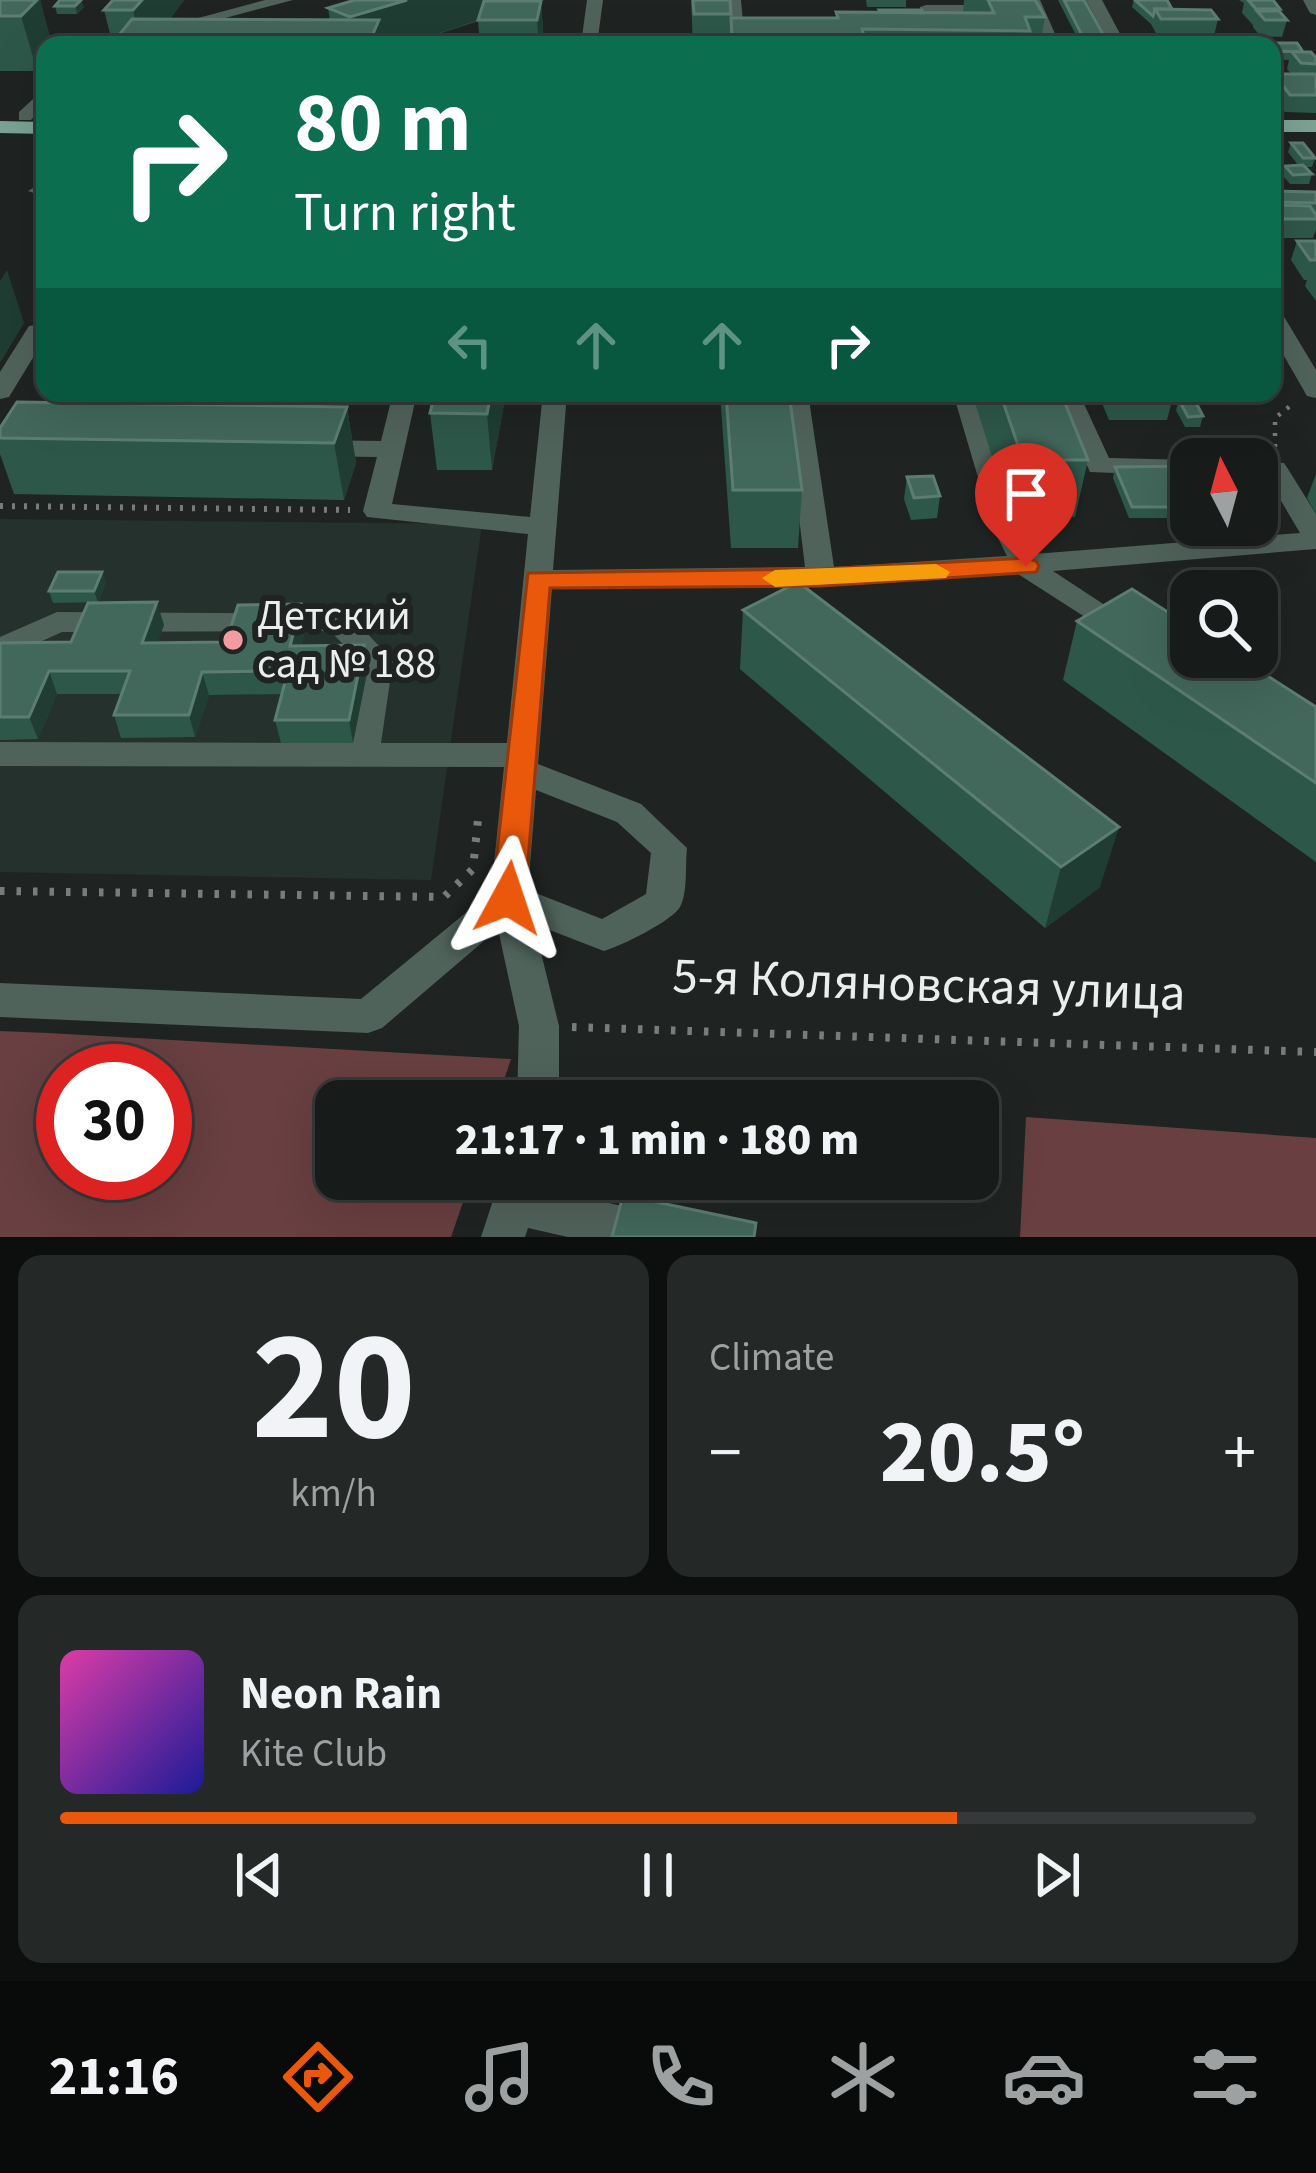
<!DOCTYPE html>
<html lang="en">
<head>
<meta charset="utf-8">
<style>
	body { margin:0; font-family:"Source Sans 3",sans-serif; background:#242827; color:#f1f3f6; height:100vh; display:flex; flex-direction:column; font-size:45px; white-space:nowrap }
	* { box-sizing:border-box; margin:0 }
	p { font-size:39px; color:#9ea1a2 }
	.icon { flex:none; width:66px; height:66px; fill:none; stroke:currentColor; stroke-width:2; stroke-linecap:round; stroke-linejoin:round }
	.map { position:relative; height:1237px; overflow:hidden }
	.side { display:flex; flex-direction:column; gap:18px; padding:18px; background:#0d0f0e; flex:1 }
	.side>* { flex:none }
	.top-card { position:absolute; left:36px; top:36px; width:1245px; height:366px; border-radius:24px; box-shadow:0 12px 48px #0002,0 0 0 3px #363939; background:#0b6e4f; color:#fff; overflow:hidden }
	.needle { width:78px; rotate:354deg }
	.fabs { position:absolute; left:1170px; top:438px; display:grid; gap:24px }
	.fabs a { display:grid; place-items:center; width:108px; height:108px; border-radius:24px; background:#171b1a; box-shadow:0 12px 48px #0002,0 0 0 3px #363939; font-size:60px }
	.speed { position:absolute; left:36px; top:1044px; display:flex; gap:24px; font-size:60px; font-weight:700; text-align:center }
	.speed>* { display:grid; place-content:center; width:156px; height:156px; border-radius:50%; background:#171b1a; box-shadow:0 12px 48px #0002,0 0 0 3px #363939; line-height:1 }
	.speed .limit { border:18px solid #d22; background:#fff; color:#111 }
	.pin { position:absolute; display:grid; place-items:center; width:102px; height:102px; color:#fff; margin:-123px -51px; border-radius:50% 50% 50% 0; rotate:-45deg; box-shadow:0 0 12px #0007 }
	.pin .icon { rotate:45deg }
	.me { position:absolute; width:132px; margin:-66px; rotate:5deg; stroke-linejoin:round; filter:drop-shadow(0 0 9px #0008) }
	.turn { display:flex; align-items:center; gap:42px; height:252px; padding:0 60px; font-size:54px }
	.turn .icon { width:156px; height:156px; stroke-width:2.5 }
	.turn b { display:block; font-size:84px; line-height:102px }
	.lanes { display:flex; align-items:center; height:114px; padding:0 60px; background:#0003; justify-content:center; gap:60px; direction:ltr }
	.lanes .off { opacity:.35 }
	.big { font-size:90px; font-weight:800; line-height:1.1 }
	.side .widget { flex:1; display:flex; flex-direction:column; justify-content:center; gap:18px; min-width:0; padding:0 42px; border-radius:24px; background:#242827 }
	.side .dial { align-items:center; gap:0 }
	.dial b { font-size:156px; line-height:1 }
	.song { display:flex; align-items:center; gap:36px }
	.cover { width:144px; height:144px; border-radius:18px; background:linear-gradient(135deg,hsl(320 70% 55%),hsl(240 70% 35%)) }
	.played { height:12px; border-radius:6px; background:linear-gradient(90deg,#ea580c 75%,#363939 75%) }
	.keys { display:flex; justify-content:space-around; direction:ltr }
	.heat { display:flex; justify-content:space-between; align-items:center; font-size:66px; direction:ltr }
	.side .tiles { flex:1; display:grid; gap:18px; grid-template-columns:1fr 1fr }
	.widget:last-child { grid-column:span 2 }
	.trip { position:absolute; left:315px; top:1080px; width:684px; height:120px; border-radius:24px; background:#171b1a; box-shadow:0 12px 48px #0002,0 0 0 3px #363939; font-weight:800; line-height:120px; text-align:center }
	.menu { display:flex; height:192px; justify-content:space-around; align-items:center; background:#090b0a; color:#9ea1a2 }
	.menu .icon { width:84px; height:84px }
	.menu .active { color:#ea580c }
	.menu b { font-size:54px; color:#f1f3f6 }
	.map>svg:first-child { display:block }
	.built { fill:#25312d }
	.forest { fill:#693f41; fill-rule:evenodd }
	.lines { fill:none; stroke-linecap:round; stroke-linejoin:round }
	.path-far2 { stroke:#787c7a; stroke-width:4.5; stroke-dasharray:3 8; stroke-linecap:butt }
	.path-far1 { stroke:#787c7a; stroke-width:6; stroke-dasharray:3 9; stroke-linecap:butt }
	.path { stroke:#787c7a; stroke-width:8; stroke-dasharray:4.5 12; stroke-linecap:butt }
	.minor { fill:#50635b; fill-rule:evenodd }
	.major { fill:#7ba393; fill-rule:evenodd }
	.wall { fill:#2d5849 }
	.shaded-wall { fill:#1f3d32 }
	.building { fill:#42685b; stroke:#5c7d72; stroke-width:3 }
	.route { fill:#ea580c; stroke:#983908; stroke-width:3 }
	.slow { fill:#f59e0b }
	.poi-dot { fill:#f49b9f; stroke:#1f2422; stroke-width:4.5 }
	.labels { text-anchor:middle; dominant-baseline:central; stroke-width:12; stroke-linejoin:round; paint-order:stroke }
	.poi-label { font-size:42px; fill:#ebeeed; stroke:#1f2422; text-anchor:start }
	.near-street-label { font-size:51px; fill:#ebeeed; stroke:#1f2422 }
</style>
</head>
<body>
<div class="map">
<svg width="1316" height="1237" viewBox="0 0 1316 1237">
	<rect width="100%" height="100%" fill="#1f2422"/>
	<polygon class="built" points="0,519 482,524 431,880 0,872"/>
	<g class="forest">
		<path d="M0 1031 48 1033 511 1059 497 1101H336V1179H471L451 1237H0ZM63 1071H165V1173H63Z"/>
		<polygon points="1026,1117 1316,1138 1316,1237 1020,1237"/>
	</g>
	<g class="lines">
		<polyline class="path-far2" points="1275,447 1275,418 1294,403"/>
		<polyline class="path-far1" points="0,506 350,510"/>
		<g class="path">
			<polyline points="0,891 444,897 473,869 478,819"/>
			<polyline points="572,1027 1316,1052"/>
		</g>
		<g class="minor">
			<polygon points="265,0 293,0 195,26 187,21"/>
			<polygon points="587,0 603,0 597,45 479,45 487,40 573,40 581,44"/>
			<polygon points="725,0 741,0 745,45 729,45"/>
			<polygon points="1024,0 1040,0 1060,45 1044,45"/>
			<polygon points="1086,0 1102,0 1126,45 1110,45"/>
			<polygon points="1303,0 1316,0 1316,15 1310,13"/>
			<polygon points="926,5 1004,5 1012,10 1004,15 920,13 920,7"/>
			<polygon points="87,36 93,38 93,45 0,47 0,37"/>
			<polygon points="45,88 45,104 31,120 19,120 19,112"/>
			<polygon points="38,185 45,185 45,197 28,191"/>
			<polygon points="1272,308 1280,310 1316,370 1316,398 1307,396 1272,335"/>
			<polygon points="45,324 45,338 9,397 0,399 0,372 29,326"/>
			<path d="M393 393H417L392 504 530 517 543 393H567L553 570 805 567 784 393H808L834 567 1007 556 993 528 953 393H977L1021 528 1034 554 1300 533 1267 477H1257V461L1284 463 1288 469 1316 514V549L1053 571 1138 627 1142 634 1138 641 1127 644 1018 574 821 587 552 588 538 764 641 804 687 848C685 865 688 892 680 907 672 921 621 946 604 951L534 924 559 1026V1101H517L519 1026 498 929 382 1028 368 1033 0 1017V983L361 999 491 892 504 767 0 766V742L348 743 362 663 330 631 62 632 0 660V637L57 612 349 614 393 661 381 743H507L528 534 367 517 363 511 377 457 312 456 299 448 312 440 381 441ZM536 790 617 822 651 853 646 894 602 919 528 890Z"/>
			<polygon points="1055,393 1079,393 1109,458 1191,460 1191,476 1090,472"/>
			<polygon points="500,1179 544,1179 541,1189 666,1215 682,1222 688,1237 568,1237 528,1228 525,1237 481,1237"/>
		</g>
		<g class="major">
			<rect x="1272" y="120" width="44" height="12"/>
			<polygon points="0,121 45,122 45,134 0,133"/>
		</g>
	</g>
	<g class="wall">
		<polygon points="0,0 40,0 52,45 45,45 37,71 0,71"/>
		<polygon points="113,0 184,0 169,20 330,20 328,8 355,0 545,0 541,1 544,45 480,45 478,21 404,45 113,45 104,10"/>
		<polygon points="691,0 730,0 730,45 693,45"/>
		<polygon points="866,0 906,0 906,7 867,7"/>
		<polygon points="964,0 1035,0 1045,17 1040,45 730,45 731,18 836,18 836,12 963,13"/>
		<polygon points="1058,0 1084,0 1109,45 1081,45"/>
		<polygon points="1134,0 1218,19 1214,36 1157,35 1151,24 1132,7"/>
		<polygon points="1239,0 1273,0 1287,20 1282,37 1260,36 1253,27 1253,25 1242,13 1244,3"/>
		<polygon points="55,6 84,7 77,14 57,14"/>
		<polygon points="1268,43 1316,58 1316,113 1285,112 1272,95 1274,74 1291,74 1287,69 1289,60 1272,59 1272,45 1267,45"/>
		<polygon points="1291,143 1315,158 1312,167 1306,167 1312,174 1309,184 1290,184 1282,175 1285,166 1298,165 1288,152"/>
		<polygon points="1272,191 1316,192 1316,229 1313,238 1278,238 1272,227"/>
		<polygon points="1297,241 1316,241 1316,301 1305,286 1307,280 1304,280 1291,260"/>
		<polygon points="231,393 269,393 266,399 232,399"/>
		<polygon points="435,393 506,393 492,470 437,470 430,413"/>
		<polygon points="720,393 789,393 802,490 798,548 731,548"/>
		<polygon points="972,393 1061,393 1088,460 1075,517 1011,517"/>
		<polygon points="1099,393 1174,393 1167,420 1109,420 1099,396"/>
		<polygon points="1179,400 1203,416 1200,427 1185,427 1176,410"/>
		<polygon points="347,407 356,463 344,500 14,494 0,454 0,428"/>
		<polygon points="1191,466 1191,518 1129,518 1113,478 1115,467"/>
		<polygon points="1316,474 1316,514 1307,498"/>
		<polygon points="907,477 940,496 937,518 911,520 904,499"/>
		<polygon points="102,572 106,583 98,602 53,603 49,591"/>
		<polygon points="743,610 1100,887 1045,928 740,669"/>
		<polygon points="1077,621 1316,707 1316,862 1063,680"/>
		<polygon points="164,625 157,643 226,642 306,627 301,646 364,645 368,668 353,743 281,743 275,720 282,694 209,695 195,737 121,738 114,715 122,694 57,694 38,739 0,740 0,643 71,642"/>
	</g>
	<g class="shaded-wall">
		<polygon points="37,0 40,0 52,45 45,45 45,62 37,71 21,16"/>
		<polygon points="81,0 84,7 77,14 75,6"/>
		<polygon points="142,0 184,0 157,35 139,35 133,10"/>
		<polygon points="407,0 545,0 541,1 544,45 539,45 537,20 478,20 404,45 373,45 372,36 353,36 350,17"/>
		<polygon points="7,270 24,323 0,363 0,281"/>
		<polygon points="491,393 506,393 492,470 487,414"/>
		<polygon points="347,407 356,463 344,500 334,443"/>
		<polygon points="102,572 106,583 98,602 94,591"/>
		<polygon points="157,602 164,625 149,666 142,643"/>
		<polygon points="301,604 306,627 295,669 290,646"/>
		<polygon points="364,645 368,668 353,743 349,720"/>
		<polygon points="49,671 57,694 38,739 29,717"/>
		<polygon points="202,672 209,695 195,737 189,715"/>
		<polygon points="1119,827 1100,887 1045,928 1061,867"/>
	</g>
	<g class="building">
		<polygon points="0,0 37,0 21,16 0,16"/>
		<polygon points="60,0 81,0 75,6 55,6"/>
		<polygon points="113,0 142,0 133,10 104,10"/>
		<polygon points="355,0 407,0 350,17 328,8"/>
		<polygon points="693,0 730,0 731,14 694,14"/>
		<polygon points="988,0 1035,0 1045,17 1025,17 1030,31 862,29 866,44 792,45 791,36 732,37 731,18 838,18 836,12 994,13"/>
		<polygon points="1064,0 1084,0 1109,45 1087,45"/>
		<polygon points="1135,0 1167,0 1172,9 1155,9 1153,16"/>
		<polygon points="1248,0 1273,0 1280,9 1256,9"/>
		<polygon points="484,1 541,1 537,20 478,20"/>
		<polygon points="1155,9 1211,10 1218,19 1161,19"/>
		<polygon points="879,10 922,10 923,13 880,12"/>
		<polygon points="1257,11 1279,11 1287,20 1265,20"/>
		<polygon points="132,19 379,20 372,36 119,35"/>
		<polygon points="1169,36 1194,36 1201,45 1176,45"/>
		<polygon points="1268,43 1297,43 1303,52 1274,51 1272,45"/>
		<polygon points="1292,52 1311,52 1316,58 1316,64 1301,63"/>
		<polygon points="1274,74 1316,74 1316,95 1290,95"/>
		<polygon points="1291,143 1303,143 1315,158 1303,158"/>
		<polygon points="1303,165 1312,174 1293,175 1285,166"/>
		<polygon points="1272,191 1316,192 1316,203 1276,202"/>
		<polygon points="1276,205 1310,206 1316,215 1316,219 1284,219"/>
		<polygon points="1297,241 1316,241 1316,260 1310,260"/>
		<polygon points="435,393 491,393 487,414 430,413"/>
		<polygon points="726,393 789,393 802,490 733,490"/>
		<polygon points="1000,393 1061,393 1088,460 1023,460"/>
		<polygon points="1194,399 1203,416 1188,417 1179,400"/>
		<polygon points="17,402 347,407 334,443 0,438 0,428"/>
		<polygon points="1191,466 1191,507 1132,507 1115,467"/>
		<polygon points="933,476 940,496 914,498 907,477"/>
		<polygon points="58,572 102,572 94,591 49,591"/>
		<polygon points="798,582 1119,827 1061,867 743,610"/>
		<polygon points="1132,589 1191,627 1191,657 1238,657 1316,707 1316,783 1077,621"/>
		<polygon points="157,602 142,643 226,642 238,605 301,604 290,646 364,645 349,720 275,720 288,671 202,672 189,715 114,715 130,671 49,671 29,717 0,717 0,643 71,642 88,603"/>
		<polygon points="623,1195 756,1223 754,1237 612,1237"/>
	</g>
	<polygon class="route" points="1026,558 1036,561 1039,566 1036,572 821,586 550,588 525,898 520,907 508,911 497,907 492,898 528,573 821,569"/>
	<polygon class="slow" points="936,564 950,572 946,578 775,587 762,578 775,570"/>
	<circle class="poi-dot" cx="233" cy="640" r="12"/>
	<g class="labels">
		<g class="poi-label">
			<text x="257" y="616">Детский<tspan x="257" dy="48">сад № 188</tspan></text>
		</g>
		<g class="near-street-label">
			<text transform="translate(929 985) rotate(2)">5-я Коляновская улица</text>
		</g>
	</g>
</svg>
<div class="fabs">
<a><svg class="needle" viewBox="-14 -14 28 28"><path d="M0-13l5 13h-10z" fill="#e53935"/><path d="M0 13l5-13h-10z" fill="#9ea1a2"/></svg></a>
<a><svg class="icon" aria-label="search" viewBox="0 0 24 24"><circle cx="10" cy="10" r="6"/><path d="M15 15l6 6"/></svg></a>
</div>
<div class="speed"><div class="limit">30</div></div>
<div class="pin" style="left:1026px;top:566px;background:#d93025"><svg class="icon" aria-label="arrive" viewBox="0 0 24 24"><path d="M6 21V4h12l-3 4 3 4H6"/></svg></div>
<svg class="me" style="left:508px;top:898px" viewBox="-20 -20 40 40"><path d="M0-17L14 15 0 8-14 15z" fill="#ea580c" stroke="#fff" stroke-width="4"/></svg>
<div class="trip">21:17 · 1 min · 180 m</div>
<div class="top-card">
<div class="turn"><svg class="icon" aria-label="right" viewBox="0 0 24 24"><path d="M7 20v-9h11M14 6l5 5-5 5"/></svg><div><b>80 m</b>Turn right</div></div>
<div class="lanes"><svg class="icon off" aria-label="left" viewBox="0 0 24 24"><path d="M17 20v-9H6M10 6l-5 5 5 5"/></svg><svg class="icon off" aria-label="ahead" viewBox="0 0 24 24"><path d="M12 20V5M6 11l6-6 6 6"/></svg><svg class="icon off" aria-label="ahead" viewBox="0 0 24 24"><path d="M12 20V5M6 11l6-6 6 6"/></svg><svg class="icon" aria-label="right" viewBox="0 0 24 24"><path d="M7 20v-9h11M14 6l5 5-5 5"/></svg></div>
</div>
</div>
<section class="side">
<div class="tiles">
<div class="widget dial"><b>20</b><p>km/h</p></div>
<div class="widget"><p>Climate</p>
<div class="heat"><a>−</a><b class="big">20.5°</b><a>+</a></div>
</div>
<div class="widget">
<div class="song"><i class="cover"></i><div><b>Neon Rain</b><p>Kite Club</p></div></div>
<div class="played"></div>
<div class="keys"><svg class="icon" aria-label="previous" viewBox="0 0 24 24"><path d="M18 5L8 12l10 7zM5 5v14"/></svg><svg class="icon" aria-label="pause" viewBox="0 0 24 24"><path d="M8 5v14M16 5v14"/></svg><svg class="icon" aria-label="next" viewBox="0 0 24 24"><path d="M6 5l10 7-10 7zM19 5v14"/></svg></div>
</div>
</div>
</section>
<nav class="menu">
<b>21:16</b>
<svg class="icon active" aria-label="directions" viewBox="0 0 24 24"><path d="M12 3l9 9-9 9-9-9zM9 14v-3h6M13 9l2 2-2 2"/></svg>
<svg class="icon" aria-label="music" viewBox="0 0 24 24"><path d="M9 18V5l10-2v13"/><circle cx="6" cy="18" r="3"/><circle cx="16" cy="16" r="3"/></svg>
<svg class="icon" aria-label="phone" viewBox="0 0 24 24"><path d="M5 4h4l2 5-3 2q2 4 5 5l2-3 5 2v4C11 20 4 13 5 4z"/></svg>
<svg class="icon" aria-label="climate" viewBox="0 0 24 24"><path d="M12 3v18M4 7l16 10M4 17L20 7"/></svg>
<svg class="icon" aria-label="car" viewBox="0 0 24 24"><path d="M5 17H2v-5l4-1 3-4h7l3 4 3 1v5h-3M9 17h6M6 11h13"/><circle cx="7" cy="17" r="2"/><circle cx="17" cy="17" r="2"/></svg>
<svg class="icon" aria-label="filters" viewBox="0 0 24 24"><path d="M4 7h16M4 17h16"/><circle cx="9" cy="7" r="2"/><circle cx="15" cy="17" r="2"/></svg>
</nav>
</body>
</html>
